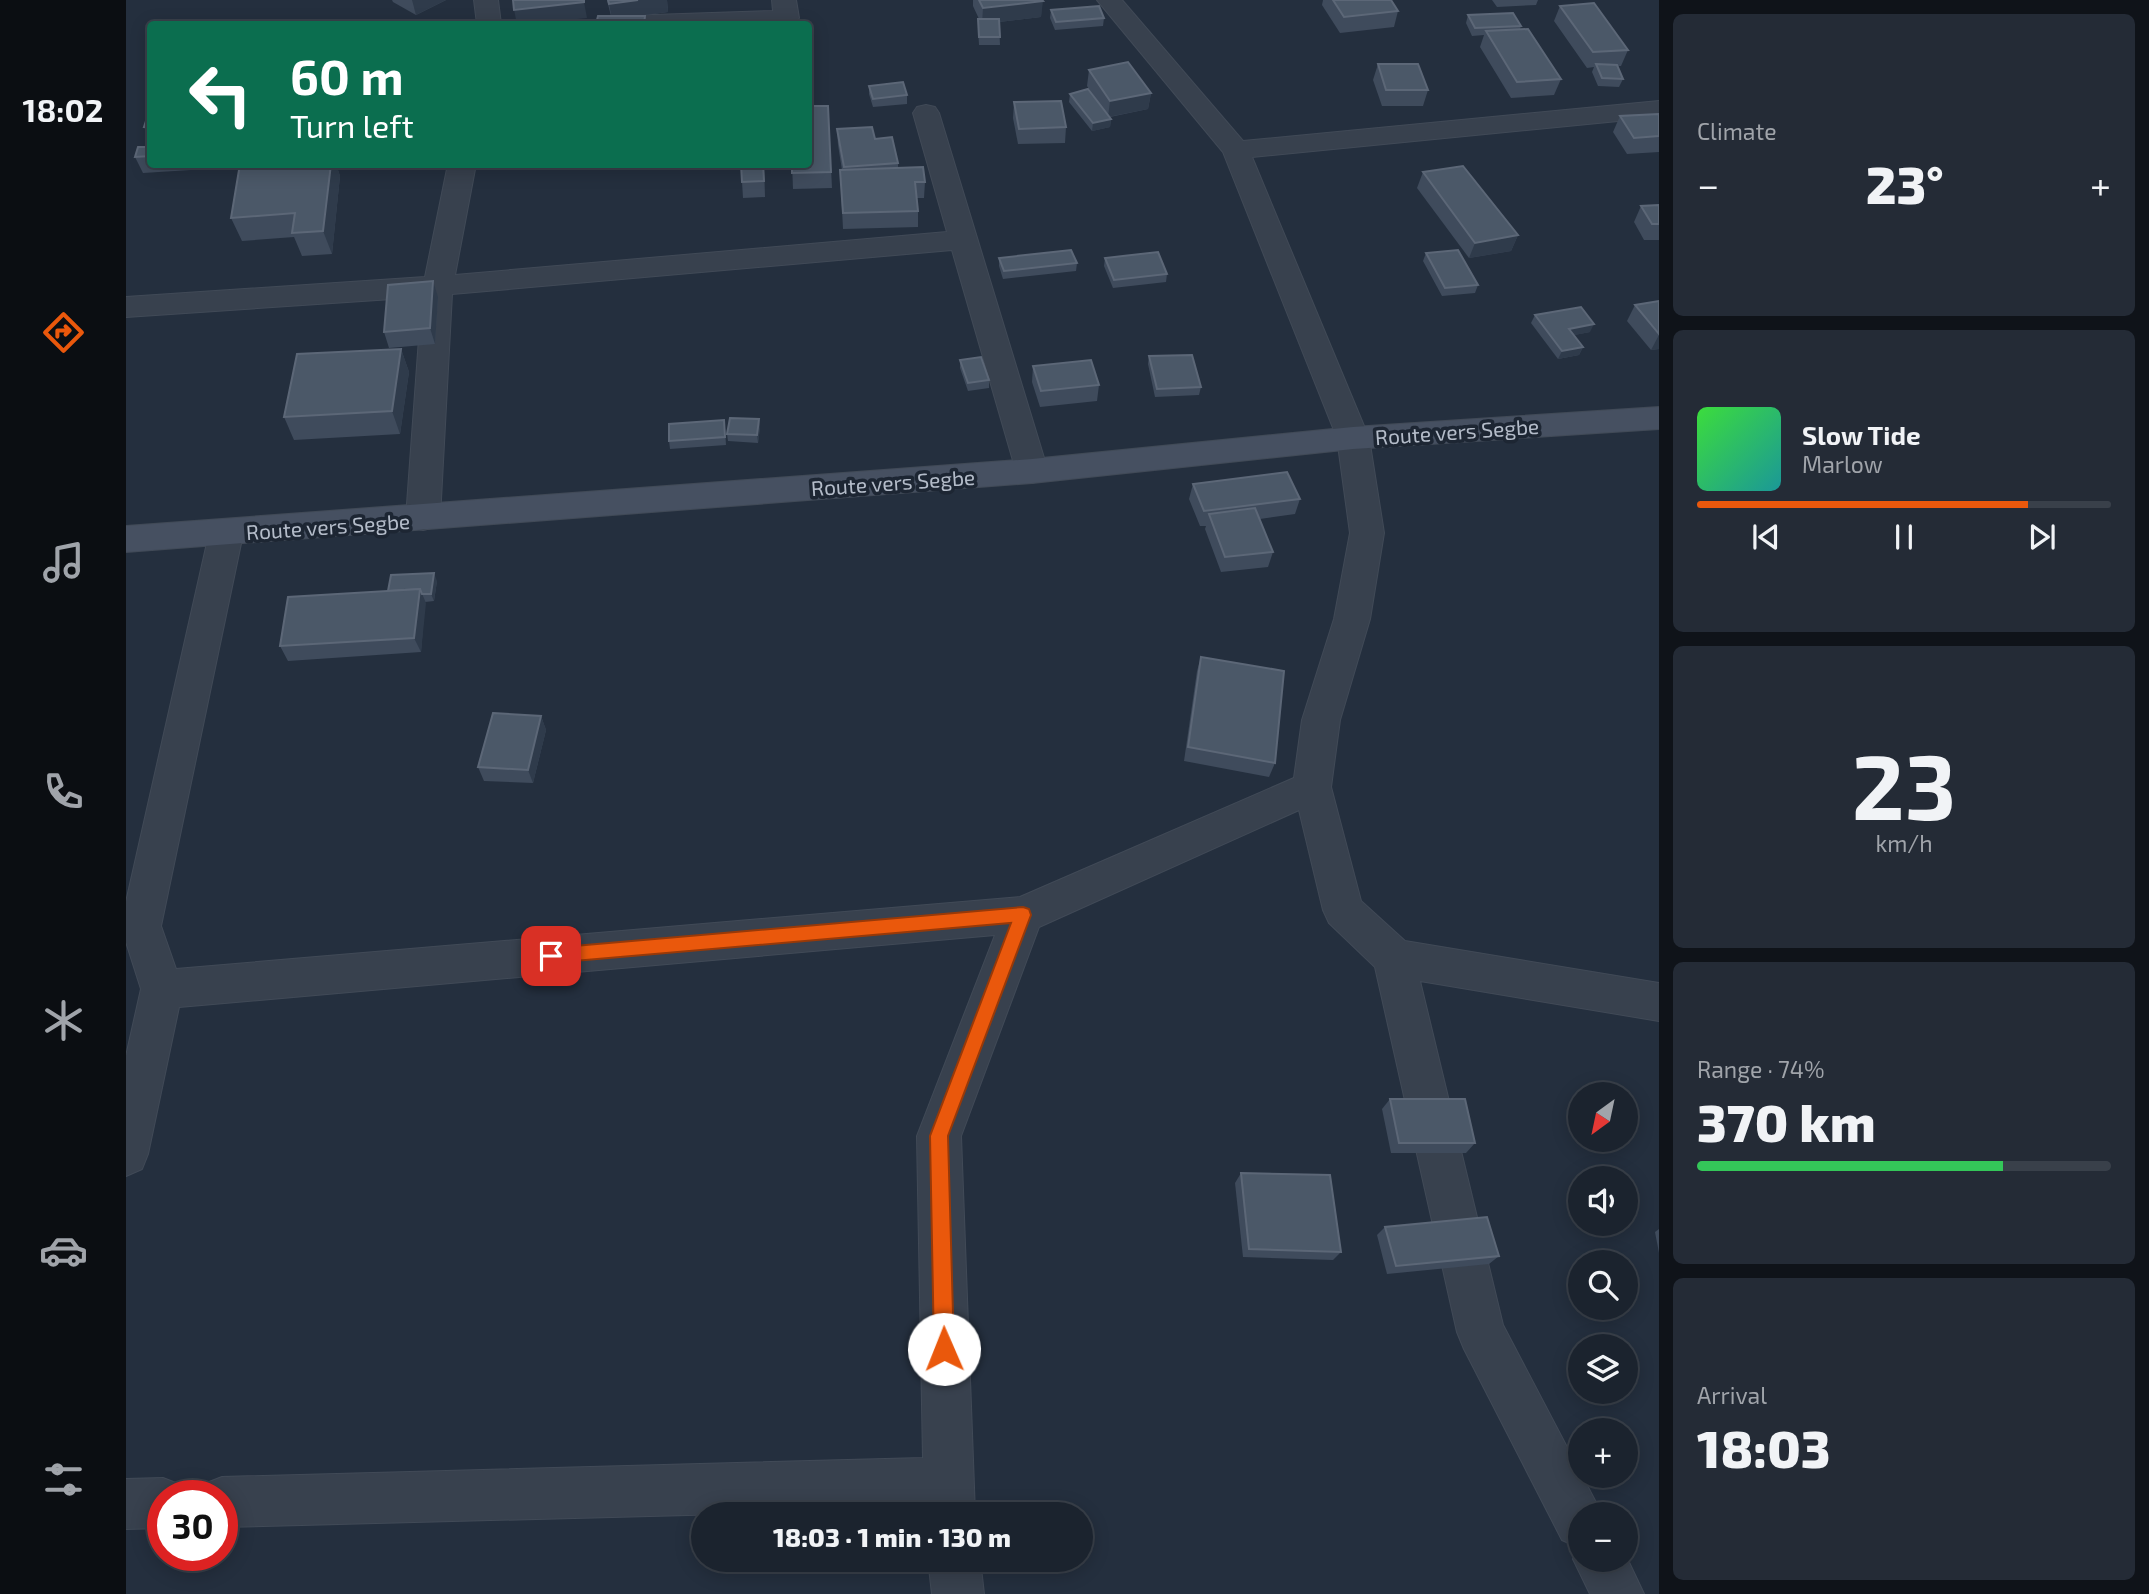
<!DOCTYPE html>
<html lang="en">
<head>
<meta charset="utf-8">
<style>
	body { margin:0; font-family:"Exo 2",sans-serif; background:#242b36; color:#f1f3f6; height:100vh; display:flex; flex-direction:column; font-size:26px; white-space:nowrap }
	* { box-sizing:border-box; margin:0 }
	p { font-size:23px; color:#a0a4aa }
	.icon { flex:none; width:38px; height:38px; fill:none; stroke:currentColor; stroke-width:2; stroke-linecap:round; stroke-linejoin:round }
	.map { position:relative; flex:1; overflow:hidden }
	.sheet { display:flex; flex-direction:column; gap:14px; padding:14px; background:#0f1319; width:490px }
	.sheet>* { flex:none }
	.top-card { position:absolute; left:21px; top:21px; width:665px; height:147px; border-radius:7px; box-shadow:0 4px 18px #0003,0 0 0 2px #39404a; background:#0b6e4f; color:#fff; overflow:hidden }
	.needle { width:46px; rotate:213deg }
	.tools { position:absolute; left:1442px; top:1082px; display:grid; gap:14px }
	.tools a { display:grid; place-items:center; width:70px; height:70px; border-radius:50%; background:#1b232e; box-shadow:0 4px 18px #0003,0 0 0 2px #39404a; font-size:35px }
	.speed { position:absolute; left:21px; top:1480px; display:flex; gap:14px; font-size:35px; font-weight:700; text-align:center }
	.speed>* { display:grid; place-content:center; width:91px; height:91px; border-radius:50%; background:#1b232e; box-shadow:0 4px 18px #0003,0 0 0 2px #39404a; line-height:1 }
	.speed .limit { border:10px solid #d22; background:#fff; color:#111 }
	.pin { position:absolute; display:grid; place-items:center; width:60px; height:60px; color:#fff; margin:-30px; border-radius:14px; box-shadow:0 4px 10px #0006 }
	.me { position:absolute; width:77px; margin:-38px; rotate:359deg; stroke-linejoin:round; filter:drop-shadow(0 0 5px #0008) }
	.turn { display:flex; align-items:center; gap:24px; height:147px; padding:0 28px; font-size:32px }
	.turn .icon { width:91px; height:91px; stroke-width:2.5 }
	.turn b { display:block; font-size:49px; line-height:60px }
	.big { font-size:52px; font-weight:800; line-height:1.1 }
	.sheet .card { flex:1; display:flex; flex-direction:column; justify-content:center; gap:10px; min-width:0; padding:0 24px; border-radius:10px; background:#242b36 }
	.sheet .dial { align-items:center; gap:0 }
	.dial b { font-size:91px; line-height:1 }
	.song { display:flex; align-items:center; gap:21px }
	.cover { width:84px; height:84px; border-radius:10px; background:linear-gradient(135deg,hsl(120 70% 55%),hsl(180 70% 35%)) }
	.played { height:7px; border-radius:4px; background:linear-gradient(90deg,#ea580c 80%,#39404a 80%) }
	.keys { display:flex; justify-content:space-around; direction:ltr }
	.heat { display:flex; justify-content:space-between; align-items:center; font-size:38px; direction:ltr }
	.charge { height:10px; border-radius:5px; background:linear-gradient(90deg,#34c759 74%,#39404a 0) }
	.trip { position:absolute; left:565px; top:1502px; width:402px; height:70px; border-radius:35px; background:#1b232e; box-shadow:0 4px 18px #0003,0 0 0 2px #39404a; font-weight:800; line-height:70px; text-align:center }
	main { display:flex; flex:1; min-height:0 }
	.dock { display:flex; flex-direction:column; width:126px; justify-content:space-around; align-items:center; background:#0b0e12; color:#a0a4aa }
	.dock .icon { width:49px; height:49px }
	.dock .selected { color:#ea580c }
	.dock b { font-size:32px; color:#f1f3f6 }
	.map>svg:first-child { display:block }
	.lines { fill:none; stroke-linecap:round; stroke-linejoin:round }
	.street-casing { stroke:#414a57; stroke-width:2 }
	.secondary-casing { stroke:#414a57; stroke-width:2 }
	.street { fill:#38414e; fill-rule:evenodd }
	.secondary { fill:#465061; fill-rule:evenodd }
	.wall { fill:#3f4b5c }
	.shaded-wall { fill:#2f3b4b }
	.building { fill:#4b5868; stroke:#5c6777; stroke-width:2 }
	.route { fill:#ea580c; stroke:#983908; stroke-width:2 }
	.labels { text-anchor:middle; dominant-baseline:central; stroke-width:7; stroke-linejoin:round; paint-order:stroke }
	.street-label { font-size:21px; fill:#b4bcc9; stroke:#1d2633 }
</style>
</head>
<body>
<main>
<nav class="dock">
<b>18:02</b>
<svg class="icon selected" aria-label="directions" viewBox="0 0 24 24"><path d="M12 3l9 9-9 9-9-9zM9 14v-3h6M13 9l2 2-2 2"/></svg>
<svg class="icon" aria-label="music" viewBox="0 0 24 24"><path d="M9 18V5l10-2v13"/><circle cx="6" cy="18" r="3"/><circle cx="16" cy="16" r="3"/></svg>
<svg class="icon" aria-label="phone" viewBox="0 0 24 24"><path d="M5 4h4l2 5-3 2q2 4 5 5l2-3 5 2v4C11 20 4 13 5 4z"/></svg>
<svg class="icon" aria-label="climate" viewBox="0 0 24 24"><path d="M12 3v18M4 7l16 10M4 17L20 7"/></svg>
<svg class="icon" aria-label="car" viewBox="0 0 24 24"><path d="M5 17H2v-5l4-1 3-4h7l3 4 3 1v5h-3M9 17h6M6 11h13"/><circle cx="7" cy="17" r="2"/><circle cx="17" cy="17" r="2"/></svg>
<svg class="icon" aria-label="filters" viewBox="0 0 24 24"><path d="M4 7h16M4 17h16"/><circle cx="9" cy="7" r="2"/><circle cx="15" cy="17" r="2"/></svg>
</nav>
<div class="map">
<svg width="1533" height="1594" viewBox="0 0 1533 1594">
	<rect width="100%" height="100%" fill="#242f3e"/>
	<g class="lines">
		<g class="street-casing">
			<g id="street">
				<polygon points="348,0 372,0 375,24 351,24"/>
				<polygon points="646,0 670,0 673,18 669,23 484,24 488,19 497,16 647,11"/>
				<polygon points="971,0 996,0 1117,141 1533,101 1533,117 1126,157 1243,438 1258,533 1244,619 1214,720 1205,787 1235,901 1279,941 1533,983 1533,1021 1294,981 1377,1325 1476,1514 1454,1514 1454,1559 1500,1559 1500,1556 1518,1594 1464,1594 1447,1559 1452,1547 1436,1540 1338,1349 1331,1332 1249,967 1203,923 1197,910 1173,810 913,927 835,1136 849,1514 799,1514 798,1509 96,1527 96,1496 73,1496 78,1484 96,1477 797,1458 791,1136 869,935 53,1007 22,1154 16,1169 0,1176 0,1056 15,989 0,942 0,902 83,534 88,525 100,521 112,525 117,534 35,926 50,969 894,897 1168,778 1176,720 1208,619 1224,533 1211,438 1097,152"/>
				<polygon points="800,105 809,107 813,113 922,471 918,479 906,483 894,479 890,471 826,250 326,294 314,518 309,527 297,530 285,527 280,518 296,297 0,317 0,297 299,277 322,164 350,164 329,275 821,232 787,113 791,107"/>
				<polygon points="37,1478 55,1485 60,1496 37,1496 37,1528 0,1529 0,1479"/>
				<polygon points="802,1559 854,1559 858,1594 806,1594"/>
			</g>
		</g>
		<g class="secondary-casing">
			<polygon id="secondary" points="1533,407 1533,429 1227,449 906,483 0,552 0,526 906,459 1227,427"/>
		</g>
		<use href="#street" class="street"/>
		<use href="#secondary" class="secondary"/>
	</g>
	<g class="wall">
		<polygon points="266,0 320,0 290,15 267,2"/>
		<polygon points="481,0 541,0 542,12 512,16 485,16"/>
		<polygon points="847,0 916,0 915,17 873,22 874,45 853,45 852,27 852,19 853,19 847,6"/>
		<polygon points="1197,0 1265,0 1272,11 1268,27 1214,33 1196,5"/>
		<polygon points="1366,0 1412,0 1410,5 1371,7"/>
		<polygon points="1434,6 1502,50 1495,66 1492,66 1497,79 1493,87 1472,86 1466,72 1468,67 1461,68 1428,21"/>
		<polygon points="925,10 978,18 977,26 929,30 924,18"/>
		<polygon points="1342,15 1395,26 1394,29 1435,79 1428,95 1385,98 1354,47 1358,35 1346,36 1340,23"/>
		<polygon points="1252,64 1302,90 1297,106 1256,106 1247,80"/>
		<polygon points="963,70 1025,93 1022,109 984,117 985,119 984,127 966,131 943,102 944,94 970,99 961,86"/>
		<polygon points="743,86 781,95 781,104 747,107 743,94"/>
		<polygon points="888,102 940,127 939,143 892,144 887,118"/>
		<polygon points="702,106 706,188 667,189 666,164"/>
		<polygon points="24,109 24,141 18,127"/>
		<polygon points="1533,114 1533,152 1501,154 1487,132 1494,116"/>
		<polygon points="711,129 749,139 772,163 772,168 799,182 798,198 790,198 792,211 792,227 717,229 714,170 716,170 712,145"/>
		<polygon points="24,147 24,164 210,164 214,176 206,254 176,256 168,237 116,241 105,218 113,167 17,173 9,157"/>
		<polygon points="638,164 639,197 617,198 616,182"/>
		<polygon points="1297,172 1392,235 1385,251 1343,258 1291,188"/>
		<polygon points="1533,205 1533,240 1518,240 1508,222 1515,206"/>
		<polygon points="1300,253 1352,285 1349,293 1316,296 1297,261"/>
		<polygon points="873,258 951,263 950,271 877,279 873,266"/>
		<polygon points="979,258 1041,274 1040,282 987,288 978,266"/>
		<polygon points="312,297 309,344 263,348 258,332"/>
		<polygon points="1533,301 1533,349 1525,350 1501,321 1509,305"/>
		<polygon points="1409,315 1464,332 1448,335 1457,347 1453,355 1432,359 1405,323"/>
		<polygon points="275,349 283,372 274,434 168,440 158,417"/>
		<polygon points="1023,356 1075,387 1073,395 1029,397 1022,364"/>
		<polygon points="834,360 863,380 863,388 842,391 834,368"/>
		<polygon points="907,366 973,385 971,401 914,407 906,382"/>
		<polygon points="633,419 634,427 632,443 602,441 601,434"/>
		<polygon points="599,428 600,445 544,449 543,441"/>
		<polygon points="1067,484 1174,499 1169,514 1134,519 1147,552 1142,567 1095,572 1079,529 1080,526 1074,526 1063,499"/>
		<polygon points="311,581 308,601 299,602 295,652 162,661 154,646 262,591"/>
		<polygon points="1075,657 1149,763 1143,777 1058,761 1071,671"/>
		<polygon points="415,716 420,730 407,783 358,781 352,767"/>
		<polygon points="1264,1099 1349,1143 1340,1153 1265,1153 1256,1109"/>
		<polygon points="1115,1173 1215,1252 1207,1260 1117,1257 1109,1183"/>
		<polygon points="1259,1227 1373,1256 1363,1264 1261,1274 1251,1235"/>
		<polygon points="1533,1229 1533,1253 1529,1232"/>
	</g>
	<g class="shaded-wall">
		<polygon points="286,0 320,0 290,15"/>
		<polygon points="512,0 541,0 542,12 486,19 483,4"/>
		<polygon points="917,1 915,17 856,24 857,8"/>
		<polygon points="458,2 461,18 401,24 391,24 388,10"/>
		<polygon points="1025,93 1022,109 982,117 984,101"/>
		<polygon points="985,119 984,127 966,131 967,123"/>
		<polygon points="205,164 210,164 214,176 206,254 197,231"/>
		<polygon points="1392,235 1385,251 1343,258 1349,243"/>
		<polygon points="307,281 312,297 309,344 304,328"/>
		<polygon points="1468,324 1464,332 1439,337 1443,329"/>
		<polygon points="1533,335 1533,349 1525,350"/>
		<polygon points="1457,347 1453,355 1432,359 1436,351"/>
		<polygon points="275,349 283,372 274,434 266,411"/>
		<polygon points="633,419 634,427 632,443 631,435"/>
		<polygon points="308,573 311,581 308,601 305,594"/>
		<polygon points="294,589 300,603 295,652 288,638"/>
		<polygon points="415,716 420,730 407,783 402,770"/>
	</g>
	<g class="building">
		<polygon points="387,0 458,0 458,2 388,10"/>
		<polygon points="482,0 512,0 483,4"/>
		<polygon points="853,0 916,0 917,1 857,8"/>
		<polygon points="1207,0 1265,0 1272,11 1218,17"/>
		<polygon points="1468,3 1502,50 1467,52 1434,6"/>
		<polygon points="973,6 978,18 930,22 925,10"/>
		<polygon points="1387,13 1395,26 1349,28 1342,15"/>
		<polygon points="472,16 519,16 518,24 470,24"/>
		<polygon points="852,19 873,19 874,37 853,37"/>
		<polygon points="454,22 455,24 440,24"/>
		<polygon points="1402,29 1435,79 1391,82 1360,31"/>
		<polygon points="1002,62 1025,93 984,101 963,70"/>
		<polygon points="1252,64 1292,64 1302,90 1260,90"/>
		<polygon points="1470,64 1491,65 1497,79 1476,78"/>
		<polygon points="777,82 781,95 747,99 743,86"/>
		<polygon points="962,89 985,119 967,123 944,94"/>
		<polygon points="935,101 940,127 893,129 888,102"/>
		<polygon points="682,106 702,106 705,172 666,173 666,164 682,164"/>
		<polygon points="24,109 24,127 18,127"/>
		<polygon points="1533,114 1533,136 1508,138 1494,116"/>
		<polygon points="746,127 749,139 766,137 772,163 718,167 711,129"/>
		<polygon points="12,147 24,147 24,156 9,157"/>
		<polygon points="114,164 205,164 197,231 166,233 169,213 105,218"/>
		<polygon points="615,164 637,164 638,181 616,182"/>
		<polygon points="1337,166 1392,235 1349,243 1297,172"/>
		<polygon points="797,167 799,182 789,182 792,211 717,213 714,170"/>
		<polygon points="1533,205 1533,224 1526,224 1515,206"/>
		<polygon points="945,250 951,263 878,271 873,258"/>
		<polygon points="1332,250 1352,285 1319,288 1300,253"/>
		<polygon points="1032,252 1041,274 988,280 979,258"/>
		<polygon points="307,281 304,328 258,332 262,285"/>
		<polygon points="1533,301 1533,334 1509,305"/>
		<polygon points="1455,307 1468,324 1443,329 1457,347 1436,351 1409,315"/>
		<polygon points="275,349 266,411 158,417 171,354"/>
		<polygon points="1066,355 1075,387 1031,389 1023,356"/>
		<polygon points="855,357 863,380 842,383 834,360"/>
		<polygon points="965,360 973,385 915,391 907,366"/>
		<polygon points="604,418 633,419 631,435 601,434"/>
		<polygon points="598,420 599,437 543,441 543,424"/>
		<polygon points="1161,472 1174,499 1078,511 1067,484"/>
		<polygon points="1129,508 1147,552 1099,557 1083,514"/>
		<polygon points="308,573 305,594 296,594 294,589 262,591 265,575"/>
		<polygon points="294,589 288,638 154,646 162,597"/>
		<polygon points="1075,657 1158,671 1149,763 1062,747"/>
		<polygon points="367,713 415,716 402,770 352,767"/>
		<polygon points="1264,1099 1339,1099 1349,1143 1273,1143"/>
		<polygon points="1115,1173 1204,1175 1215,1252 1123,1249"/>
		<polygon points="1361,1217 1373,1256 1270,1266 1259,1227"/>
	</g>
	<polygon class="route" points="897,907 903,909 905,915 822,1136 828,1349 825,1356 818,1359 811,1356 808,1349 804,1136 885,923 425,963 419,961 416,956 419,950 425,948"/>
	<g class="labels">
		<g class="street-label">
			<text transform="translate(1331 431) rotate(-4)">Route vers Segbe</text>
			<text transform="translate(767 482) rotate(-4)">Route vers Segbe</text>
			<text transform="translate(202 526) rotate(-4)">Route vers Segbe</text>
		</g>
	</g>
</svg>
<div class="tools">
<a><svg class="needle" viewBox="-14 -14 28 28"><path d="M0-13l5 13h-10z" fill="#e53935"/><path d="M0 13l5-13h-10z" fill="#a0a4aa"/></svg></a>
<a><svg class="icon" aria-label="sound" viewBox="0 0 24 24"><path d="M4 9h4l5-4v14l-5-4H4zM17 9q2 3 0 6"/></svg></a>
<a><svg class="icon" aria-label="search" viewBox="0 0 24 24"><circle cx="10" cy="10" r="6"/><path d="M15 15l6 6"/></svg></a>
<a><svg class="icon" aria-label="layers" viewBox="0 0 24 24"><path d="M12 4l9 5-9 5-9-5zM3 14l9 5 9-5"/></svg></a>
<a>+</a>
<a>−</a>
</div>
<div class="speed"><div class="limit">30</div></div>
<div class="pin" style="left:425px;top:956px;background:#d93025"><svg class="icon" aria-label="arrive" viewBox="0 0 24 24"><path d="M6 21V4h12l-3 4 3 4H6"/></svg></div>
<svg class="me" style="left:818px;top:1349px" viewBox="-20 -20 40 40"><circle r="19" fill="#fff"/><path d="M0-13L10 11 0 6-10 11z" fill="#ea580c"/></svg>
<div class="trip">18:03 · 1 min · 130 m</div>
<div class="top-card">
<div class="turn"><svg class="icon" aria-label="left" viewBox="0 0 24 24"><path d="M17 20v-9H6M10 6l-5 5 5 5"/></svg><div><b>60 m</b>Turn left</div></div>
</div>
</div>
<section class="sheet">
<div class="card"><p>Climate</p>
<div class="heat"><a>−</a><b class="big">23°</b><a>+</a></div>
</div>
<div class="card">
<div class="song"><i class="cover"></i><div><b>Slow Tide</b><p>Marlow</p></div></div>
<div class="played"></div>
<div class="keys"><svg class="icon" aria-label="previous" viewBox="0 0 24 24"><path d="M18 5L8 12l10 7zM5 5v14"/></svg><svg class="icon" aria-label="pause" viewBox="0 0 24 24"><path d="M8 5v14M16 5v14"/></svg><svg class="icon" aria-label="next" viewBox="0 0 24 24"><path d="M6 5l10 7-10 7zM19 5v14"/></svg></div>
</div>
<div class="card dial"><b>23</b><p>km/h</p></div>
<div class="card"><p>Range · 74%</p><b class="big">370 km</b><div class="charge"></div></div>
<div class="card"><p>Arrival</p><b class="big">18:03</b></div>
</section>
</main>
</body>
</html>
